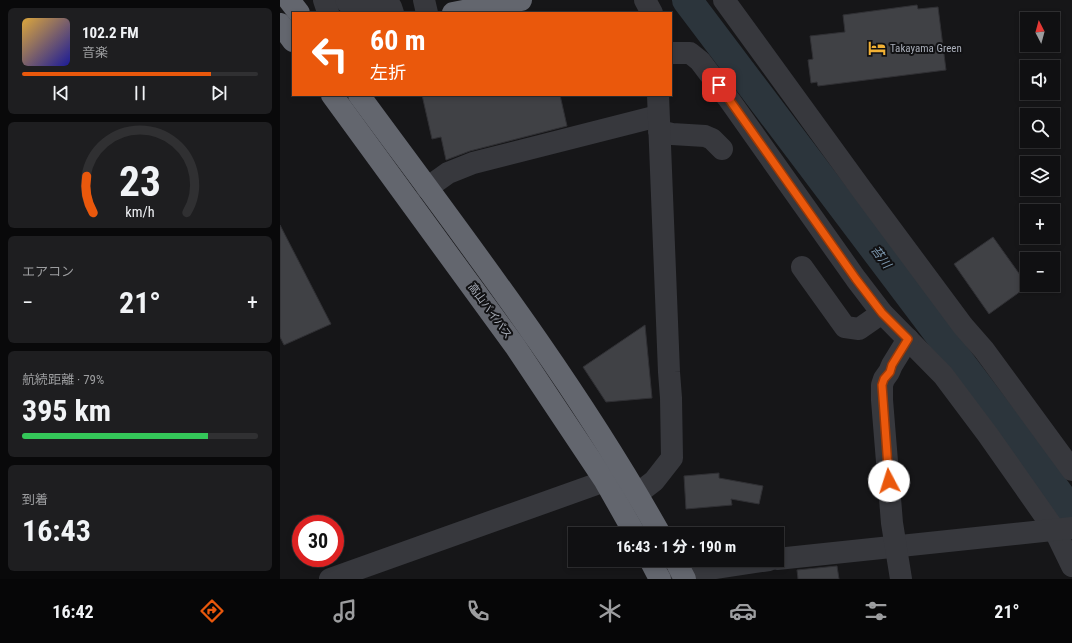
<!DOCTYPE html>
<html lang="ja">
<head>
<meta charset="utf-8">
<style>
	body { margin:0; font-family:"Roboto Condensed","Noto Sans JP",sans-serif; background:#1e1e20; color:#f1f3f6; height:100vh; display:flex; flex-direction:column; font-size:15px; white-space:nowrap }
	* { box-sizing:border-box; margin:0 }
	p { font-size:13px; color:#9c9d9f }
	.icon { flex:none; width:22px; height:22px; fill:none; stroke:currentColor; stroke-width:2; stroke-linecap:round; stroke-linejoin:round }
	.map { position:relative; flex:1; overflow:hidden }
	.details { display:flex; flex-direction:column; gap:8px; padding:8px; background:#09090a; width:280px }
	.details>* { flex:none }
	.top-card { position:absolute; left:12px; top:12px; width:380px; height:84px; border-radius:0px; box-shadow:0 2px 6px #0003,0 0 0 1px #303032; background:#ea580c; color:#fff; overflow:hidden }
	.needle { width:26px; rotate:354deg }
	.buttons { position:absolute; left:740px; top:12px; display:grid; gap:8px }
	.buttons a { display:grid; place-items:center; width:40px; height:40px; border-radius:0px; background:#101012; box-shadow:0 2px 6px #0003,0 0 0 1px #303032; font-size:20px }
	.speed { position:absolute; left:12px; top:515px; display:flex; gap:8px; font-size:20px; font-weight:700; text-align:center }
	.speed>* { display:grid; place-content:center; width:52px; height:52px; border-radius:50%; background:#101012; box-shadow:0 2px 6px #0003,0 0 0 1px #303032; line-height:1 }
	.speed .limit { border:6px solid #d22; background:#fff; color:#111 }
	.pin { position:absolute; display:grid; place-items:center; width:34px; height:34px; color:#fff; margin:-17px; border-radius:8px; box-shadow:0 2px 6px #0006 }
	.me { position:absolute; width:44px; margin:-22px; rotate:355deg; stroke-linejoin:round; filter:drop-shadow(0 0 3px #0008) }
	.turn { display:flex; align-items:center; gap:14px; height:84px; padding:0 12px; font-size:18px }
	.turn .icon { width:52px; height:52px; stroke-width:2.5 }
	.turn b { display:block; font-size:28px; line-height:34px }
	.big { font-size:30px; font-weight:700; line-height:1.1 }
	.details .card { flex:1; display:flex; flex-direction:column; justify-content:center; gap:6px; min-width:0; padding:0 14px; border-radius:6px; background:#1e1e20 }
	.details .dial { align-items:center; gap:0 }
	.dial svg { height:104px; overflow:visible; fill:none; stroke:#303032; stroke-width:7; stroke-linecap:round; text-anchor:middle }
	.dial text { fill:#f1f3f6; stroke:none }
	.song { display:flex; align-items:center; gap:12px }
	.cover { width:48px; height:48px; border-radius:6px; background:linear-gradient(135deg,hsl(40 70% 55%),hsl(240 70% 35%)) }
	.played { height:4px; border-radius:2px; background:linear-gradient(90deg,#ea580c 80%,#303032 80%) }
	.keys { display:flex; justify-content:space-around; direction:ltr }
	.heat { display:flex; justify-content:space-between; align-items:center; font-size:22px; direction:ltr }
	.charge { height:6px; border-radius:3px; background:linear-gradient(90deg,#34c759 79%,#303032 0) }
	.trip { position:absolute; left:288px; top:527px; width:216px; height:40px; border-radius:0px; background:#101012; box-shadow:0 2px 6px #0003,0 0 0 1px #303032; font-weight:700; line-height:40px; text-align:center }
	.dock { display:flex; height:64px; justify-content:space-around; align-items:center; background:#060607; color:#9c9d9f }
	.dock .icon { width:28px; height:28px }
	.dock .selected { color:#ea580c }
	.dock b { font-size:18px; color:#f1f3f6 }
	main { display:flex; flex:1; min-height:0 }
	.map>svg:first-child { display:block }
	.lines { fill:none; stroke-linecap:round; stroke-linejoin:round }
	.river { stroke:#2c353c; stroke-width:30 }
	.building { fill:#404145; stroke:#303034 }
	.minor { stroke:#37383d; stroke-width:22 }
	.highway { stroke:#63666e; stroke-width:22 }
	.route-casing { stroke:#983908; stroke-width:10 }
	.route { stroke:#ea580c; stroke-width:7 }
	.labels { text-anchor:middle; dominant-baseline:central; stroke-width:4; stroke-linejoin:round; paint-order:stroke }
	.poi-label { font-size:11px; fill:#a8adb8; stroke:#111113; text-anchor:start }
	.street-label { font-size:11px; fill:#a8adb8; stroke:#111113 }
	.water-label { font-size:12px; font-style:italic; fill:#7f9bb3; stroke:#111113 }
</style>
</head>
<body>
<main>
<section class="details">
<div class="card">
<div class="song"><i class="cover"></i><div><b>102.2 FM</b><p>音楽</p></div></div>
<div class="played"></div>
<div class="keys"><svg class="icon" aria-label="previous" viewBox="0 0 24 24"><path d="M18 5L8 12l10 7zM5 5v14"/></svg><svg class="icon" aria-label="pause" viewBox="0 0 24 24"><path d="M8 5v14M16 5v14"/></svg><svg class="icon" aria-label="next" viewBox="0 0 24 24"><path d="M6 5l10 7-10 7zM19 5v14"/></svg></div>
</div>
<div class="card dial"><svg viewBox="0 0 100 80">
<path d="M14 69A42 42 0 1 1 86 69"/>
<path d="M14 69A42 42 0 0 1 9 41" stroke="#ea580c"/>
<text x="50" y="56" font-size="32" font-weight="700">23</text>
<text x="50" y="72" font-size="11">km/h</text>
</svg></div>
<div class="card"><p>エアコン</p>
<div class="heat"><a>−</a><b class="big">21°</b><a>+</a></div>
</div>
<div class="card"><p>航続距離 · 79%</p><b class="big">395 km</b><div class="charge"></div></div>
<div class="card"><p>到着</p><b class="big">16:43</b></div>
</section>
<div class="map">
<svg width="792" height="579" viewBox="0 0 792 579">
	<rect width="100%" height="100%" fill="#161618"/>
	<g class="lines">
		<polyline class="river" points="407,0 757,464 788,507 792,516"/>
	</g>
	<g class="building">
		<polygon points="637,5 638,9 658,7 666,70 538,86 537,82 531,83 528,60 533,59 530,36 565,32 563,15"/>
		<polygon points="142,95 280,95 287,126 190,151 166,160 161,137 152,139"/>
		<polygon points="0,225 51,324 4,345 0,337"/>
		<polygon points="713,237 748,286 709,314 674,264"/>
		<polygon points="365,325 372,398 326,402 303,367"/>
		<polygon points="439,473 439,478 483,486 479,504 451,499 452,505 406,509 404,476"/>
		<polygon points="557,566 559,579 518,579 517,570"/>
	</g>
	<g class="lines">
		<g class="minor">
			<polyline points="44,0 48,12"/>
			<polyline points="66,0 67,2 104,2 111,7 113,13"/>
			<polyline points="144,0 147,13"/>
			<polyline points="365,0 372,13"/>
			<polyline points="444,0 582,190 683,326 704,350 792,470"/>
			<polyline points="391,53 410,53 420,61 448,98 576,279 602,313 663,375 708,435 774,529 792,566"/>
			<polyline points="379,131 392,134 425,136 432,139 442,149"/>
			<polyline points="147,188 168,173 193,163 378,116"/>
			<polyline points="522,267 565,327 579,329 602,313"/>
			<polyline points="357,494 374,481 392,458 391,398 389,372 378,95"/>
			<polyline points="497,559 792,528"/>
			<polyline points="50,579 325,481"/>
			<polyline points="394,579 402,573 489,560"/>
			<polyline points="621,579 612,523 602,400 602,385 604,379 609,372 612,365 628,339"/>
		</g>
		<g class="highway">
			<polyline points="9,0 19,13"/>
			<polyline points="173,13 241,0"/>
			<polyline points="0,24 13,41"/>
			<polyline points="52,95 235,346 325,481 355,534"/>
			<path d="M79 95C184 238 293 379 380 534"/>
			<polyline points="370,560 380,579"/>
			<polyline points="395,560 405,579"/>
		</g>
	</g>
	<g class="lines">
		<g class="route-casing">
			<polyline id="route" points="439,85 576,279 602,313 628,339 612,365 610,372 604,379 602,385 609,481"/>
		</g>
		<use href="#route" class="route"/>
	</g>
	<defs>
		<g id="hotel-bare" transform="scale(1.38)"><path d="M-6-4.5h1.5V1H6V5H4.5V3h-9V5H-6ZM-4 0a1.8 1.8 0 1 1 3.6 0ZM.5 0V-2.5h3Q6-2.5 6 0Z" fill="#f2b134" stroke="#111113" stroke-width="2.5" paint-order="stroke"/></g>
	</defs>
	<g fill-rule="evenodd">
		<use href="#hotel-bare" x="597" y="48"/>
	</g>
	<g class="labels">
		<g class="poi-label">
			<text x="610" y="48">Takayama Green</text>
		</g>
		<g class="street-label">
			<text transform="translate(210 311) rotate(54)">高山バイパス</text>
		</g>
		<g class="water-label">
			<text transform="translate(601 257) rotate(53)">苔川</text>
		</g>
	</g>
</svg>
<div class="buttons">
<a><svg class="needle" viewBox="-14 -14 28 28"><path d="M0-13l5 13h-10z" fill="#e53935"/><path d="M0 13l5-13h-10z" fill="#9c9d9f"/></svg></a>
<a><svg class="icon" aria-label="sound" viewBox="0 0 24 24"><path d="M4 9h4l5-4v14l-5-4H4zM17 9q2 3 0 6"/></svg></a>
<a><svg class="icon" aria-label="search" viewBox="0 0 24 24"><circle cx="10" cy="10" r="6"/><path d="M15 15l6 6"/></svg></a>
<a><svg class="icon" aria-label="layers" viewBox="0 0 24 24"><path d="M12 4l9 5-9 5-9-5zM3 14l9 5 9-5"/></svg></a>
<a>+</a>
<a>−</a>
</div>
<div class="speed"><div class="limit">30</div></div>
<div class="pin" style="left:439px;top:85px;background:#d93025"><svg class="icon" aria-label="arrive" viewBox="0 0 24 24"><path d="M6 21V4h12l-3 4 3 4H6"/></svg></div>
<svg class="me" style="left:609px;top:481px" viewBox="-20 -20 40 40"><circle r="19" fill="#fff"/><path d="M0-13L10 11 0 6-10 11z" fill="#ea580c"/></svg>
<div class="trip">16:43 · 1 分 · 190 m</div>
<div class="top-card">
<div class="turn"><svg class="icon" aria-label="left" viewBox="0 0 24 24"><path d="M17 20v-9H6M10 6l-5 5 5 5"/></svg><div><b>60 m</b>左折</div></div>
</div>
</div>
</main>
<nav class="dock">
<b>16:42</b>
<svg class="icon selected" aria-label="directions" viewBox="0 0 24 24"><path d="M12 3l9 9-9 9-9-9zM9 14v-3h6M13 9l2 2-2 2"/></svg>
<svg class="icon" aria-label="music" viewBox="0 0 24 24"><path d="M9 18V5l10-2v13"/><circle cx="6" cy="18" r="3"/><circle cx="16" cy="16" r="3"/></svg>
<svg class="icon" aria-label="phone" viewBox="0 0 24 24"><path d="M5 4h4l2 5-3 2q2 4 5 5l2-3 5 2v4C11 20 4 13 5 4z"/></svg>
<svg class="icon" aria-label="climate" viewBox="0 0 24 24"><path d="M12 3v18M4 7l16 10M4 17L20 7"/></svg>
<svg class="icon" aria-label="car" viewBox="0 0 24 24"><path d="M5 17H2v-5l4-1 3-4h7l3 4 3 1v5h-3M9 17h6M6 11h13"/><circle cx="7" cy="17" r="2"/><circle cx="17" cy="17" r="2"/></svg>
<svg class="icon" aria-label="filters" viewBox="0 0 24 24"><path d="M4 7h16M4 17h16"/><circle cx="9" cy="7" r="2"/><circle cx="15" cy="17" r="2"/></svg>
<b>21°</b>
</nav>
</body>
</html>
